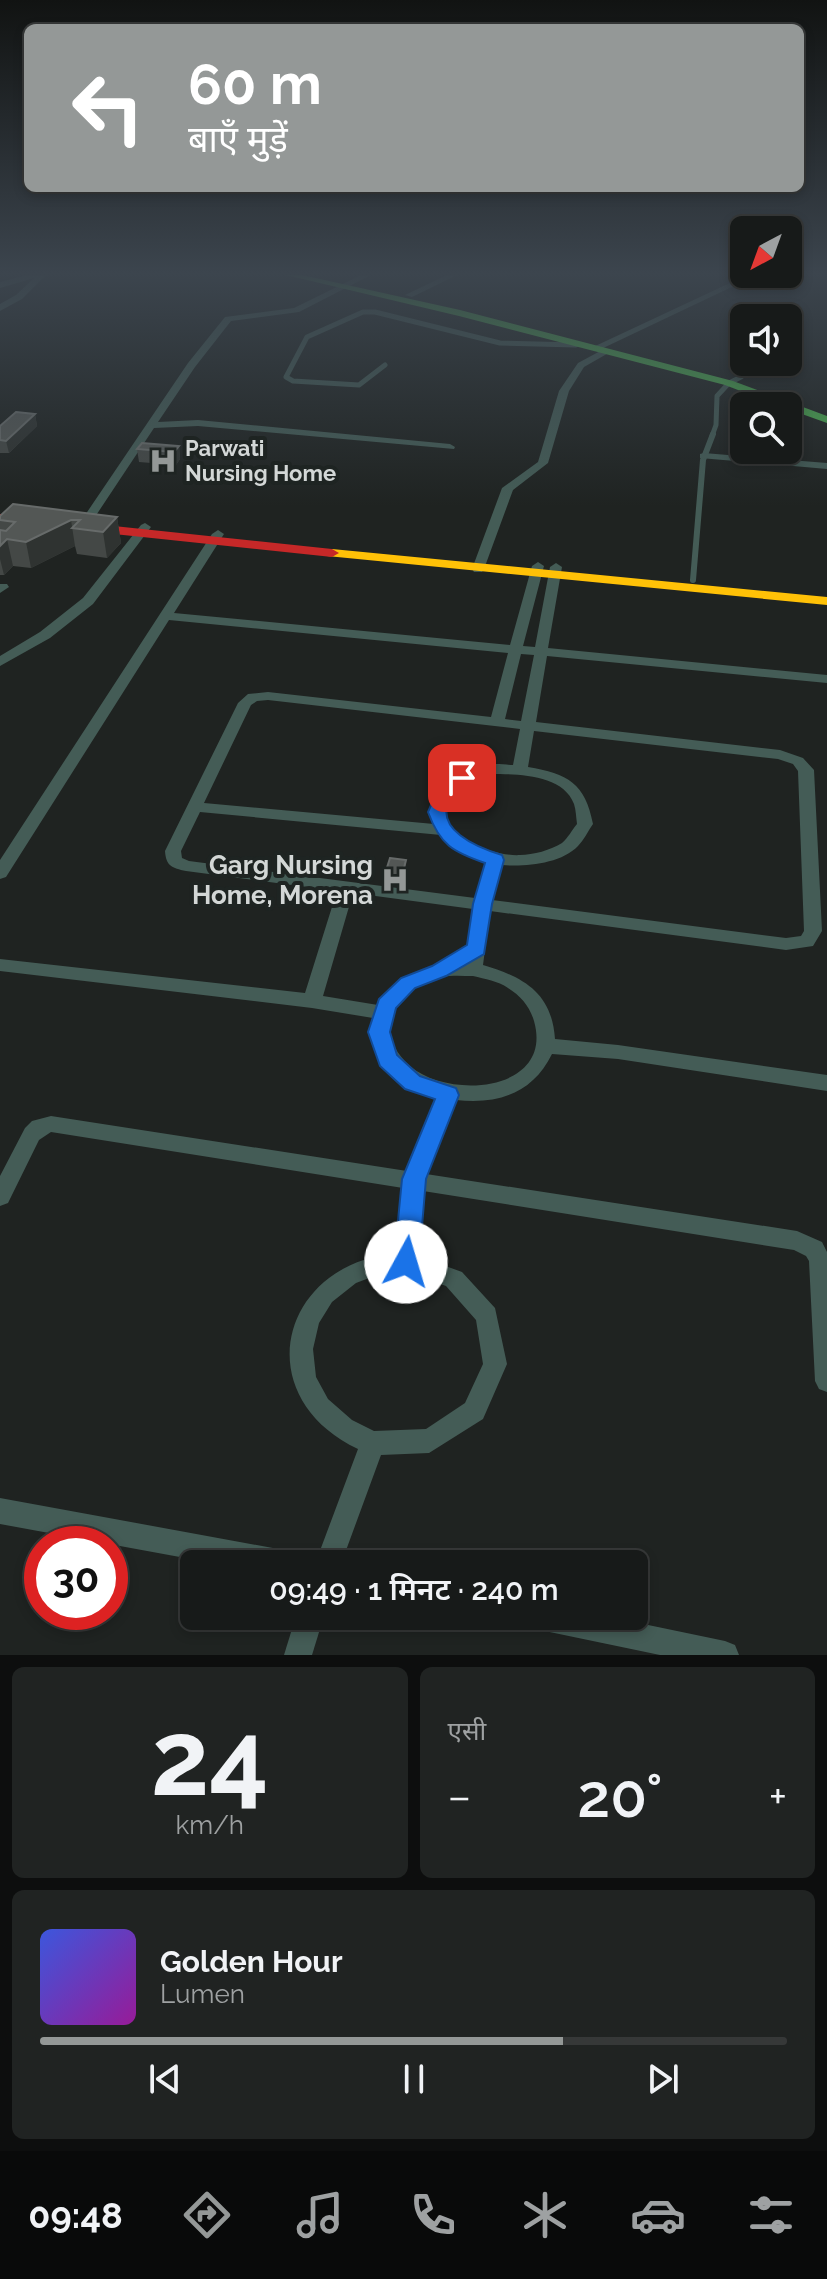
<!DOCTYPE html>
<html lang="hi">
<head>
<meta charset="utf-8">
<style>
	body { margin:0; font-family:Raleway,"Noto Sans Devanagari",sans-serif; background:#202322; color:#f1f3f6; height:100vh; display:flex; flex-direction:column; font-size:30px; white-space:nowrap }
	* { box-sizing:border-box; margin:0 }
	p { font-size:26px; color:#9ea1a2 }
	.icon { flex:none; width:44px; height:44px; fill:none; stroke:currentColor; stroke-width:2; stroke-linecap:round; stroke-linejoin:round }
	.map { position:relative; height:1655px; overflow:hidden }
	.panel { display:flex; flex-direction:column; gap:12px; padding:12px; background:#0d0e0e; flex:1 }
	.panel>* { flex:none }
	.guide { position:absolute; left:24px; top:24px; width:780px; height:168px; border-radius:12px; box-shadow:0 4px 12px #0003,0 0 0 2px #363838; background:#949897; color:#fff; overflow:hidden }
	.needle { width:52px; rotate:221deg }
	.controls { position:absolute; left:730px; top:216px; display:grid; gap:16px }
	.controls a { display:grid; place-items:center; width:72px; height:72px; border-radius:12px; background:#171a19; box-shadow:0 4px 12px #0003,0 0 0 2px #363838; font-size:40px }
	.speed { position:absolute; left:24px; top:1526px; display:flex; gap:16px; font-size:40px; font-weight:700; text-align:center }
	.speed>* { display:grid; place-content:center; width:104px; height:104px; border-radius:50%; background:#171a19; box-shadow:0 4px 12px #0003,0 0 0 2px #363838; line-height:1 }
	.speed .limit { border:12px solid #d22; background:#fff; color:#111 }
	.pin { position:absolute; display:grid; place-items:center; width:68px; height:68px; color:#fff; margin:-34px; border-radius:16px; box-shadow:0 4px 12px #0006 }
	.me { position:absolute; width:88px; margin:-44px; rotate:6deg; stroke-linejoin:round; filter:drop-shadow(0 0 6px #0008) }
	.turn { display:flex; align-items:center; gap:28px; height:168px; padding:0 32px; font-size:36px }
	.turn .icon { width:104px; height:104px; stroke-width:2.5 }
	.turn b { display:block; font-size:56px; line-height:68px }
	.big { font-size:60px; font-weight:600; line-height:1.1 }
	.panel .widget { flex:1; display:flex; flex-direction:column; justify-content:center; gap:12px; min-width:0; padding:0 28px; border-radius:12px; background:#202322 }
	.panel .dial { align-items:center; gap:0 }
	.dial b { font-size:104px; line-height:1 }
	.song { display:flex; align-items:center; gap:24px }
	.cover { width:96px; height:96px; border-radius:12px; background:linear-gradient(135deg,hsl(230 70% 55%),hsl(300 70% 35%)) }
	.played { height:8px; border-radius:4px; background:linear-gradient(90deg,#949897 70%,#363838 70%) }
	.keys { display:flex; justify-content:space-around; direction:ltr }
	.heat { display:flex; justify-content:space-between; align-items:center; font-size:44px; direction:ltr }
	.panel .tiles { flex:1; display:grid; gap:12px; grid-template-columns:1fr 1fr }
	.widget:last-child { grid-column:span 2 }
	.trip { position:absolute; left:180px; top:1550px; width:468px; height:80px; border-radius:12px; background:#171a19; box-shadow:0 4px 12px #0003,0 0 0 2px #363838; font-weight:600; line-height:80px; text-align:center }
	.dock { display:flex; height:128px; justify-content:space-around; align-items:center; background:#090a0a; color:#9ea1a2 }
	.dock .icon { width:56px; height:56px }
	.dock .on { color:#949897 }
	.dock b { font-size:36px; color:#f1f3f6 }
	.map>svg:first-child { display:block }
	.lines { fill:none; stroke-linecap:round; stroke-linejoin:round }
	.lane-far1 { stroke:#445c56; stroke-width:5 }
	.lane { stroke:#445c56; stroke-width:6 }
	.street { fill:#445c56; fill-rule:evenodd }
	.fast { fill:#4caf50; fill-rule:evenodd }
	.slow { fill:#ffc107; fill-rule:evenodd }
	.jam { fill:#c62828; fill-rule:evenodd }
	.wall { fill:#444846 }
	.shaded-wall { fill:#2f3331 }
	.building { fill:#535755; stroke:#676b6a; stroke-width:2 }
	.route { fill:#1a73e8; stroke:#114b97; stroke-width:2 }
	.labels { text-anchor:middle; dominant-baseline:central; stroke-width:8; stroke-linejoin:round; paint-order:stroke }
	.far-poi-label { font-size:22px; font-weight:bold; fill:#d3d7d6; stroke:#1e2422; text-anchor:start }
	.poi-label { font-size:26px; font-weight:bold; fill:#d3d7d6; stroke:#1e2422; text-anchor:end }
</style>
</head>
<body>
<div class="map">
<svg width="827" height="1655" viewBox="0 0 827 1655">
	<rect width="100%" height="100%" fill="#1f2321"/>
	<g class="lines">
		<g class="lane-far1">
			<polyline points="385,365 359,385 293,381 286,377 307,337 363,312 375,312 500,343 576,345"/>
			<polyline points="712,436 716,425 717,396 729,383 741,377"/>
		</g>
		<polyline class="lane" points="693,580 703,460 713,434"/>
		<g class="street">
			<polygon points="27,275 46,275 22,299 0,311 0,304 16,295 34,278 0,288 0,282"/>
			<polygon points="361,275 371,275 299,312 231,321 195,367 158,422 198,420 450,444 455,447 454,449 198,426 154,428 87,529 79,529 77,527 188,363 225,317 294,308"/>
			<polygon points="447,275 457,275 412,297 405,295"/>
			<polygon points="747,275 757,275 599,350 591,348"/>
			<polygon points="604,349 612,351 584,367 569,391 548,463 513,490 484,569 482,572 474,572 472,569 502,488 538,462 559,391 578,363"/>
			<polygon points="704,453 827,463 827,469 700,458 700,454"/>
			<polygon points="145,523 151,527 93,604 50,638 0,666 0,656 40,632 83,598 141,525"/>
			<path d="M218 530 224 534 174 613 510 645 532 566 538 562 544 566 523 646 535 647 550 567 556 563 562 567 548 648 827 675V683L547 656 536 722 780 750 803 758 814 770 822 931 813 946 786 950 490 911 483 965C524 977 552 993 555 1039L618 1045 827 1075V1091L618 1059 552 1054C533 1093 498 1105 456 1100L426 1174 797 1231 822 1242 827 1252V1392L819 1389 815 1381 809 1261 806 1256 794 1250 423 1191 418 1256 462 1272 495 1308 507 1364 483 1419 429 1453 381 1455 341 1564H315L358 1449C248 1397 278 1265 396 1253L403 1188 51 1132 39 1140 8 1203 0 1206V1176L25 1128 32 1121 51 1116 407 1171 437 1098C402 1086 366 1059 373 1018L312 1008 0 971V959L305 993 337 891 186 871C172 868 166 866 165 851L238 703 248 694 268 692 491 717 508 653 169 620 6 877 0 879V860L212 534ZM521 654 534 655 521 721 505 719ZM268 700 520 729 513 765C505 765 495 763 487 765 463 770 420 795 434 824L204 803 251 705 257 701ZM534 731 778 759 793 764 798 771 804 931 801 936 786 938 492 900 502 865C524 867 561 864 578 846 584 840 588 831 593 824 585 783 568 774 528 767ZM491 774C517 774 563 774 574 804 576 810 576 817 577 824 572 830 568 838 562 843 551 850 533 855 520 855 496 857 429 835 451 800 460 786 477 781 491 774ZM200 812 441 835 463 853 486 862 475 898 189 861 182 858 181 851ZM353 893 473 909 466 963C434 964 392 973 378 1005L323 996ZM473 976C485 979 498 981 508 988 521 996 530 1007 534 1021 554 1092 449 1100 410 1066 370 1031 397 986 442 977 452 975 463 976 473 976ZM406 1272 446 1286 476 1320 483 1364 465 1403 426 1429 374 1431 352 1420 328 1399 316 1377 313 1349 319 1323 332 1302 356 1283 377 1275Z"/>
			<polygon points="0,584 7,584 9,587 0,593"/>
			<polygon points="0,1498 289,1551 298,1555 302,1564 218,1564 0,1524"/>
			<polygon points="296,1616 324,1616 312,1655 284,1655"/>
			<polygon points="526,1616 605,1616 725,1641 735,1645 739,1655 660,1655 540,1630 530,1626"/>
		</g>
		<polygon class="fast" points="286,275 302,275 460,310 733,381 827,416 827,423 788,409 788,406 780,406 725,385 459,316"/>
		<polygon class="slow" points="332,549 827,597 827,605 327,556 327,550"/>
		<polygon class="jam" points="0,514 332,549 339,553 332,557 0,522"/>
	</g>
	<g class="wall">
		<polygon points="35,414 37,426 9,453 0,453 0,426"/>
		<polygon points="179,446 180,459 176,465 139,462 137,449"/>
		<polygon points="0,516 117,517 121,543 107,558 77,554 75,546 31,568 13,566 4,575 0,575"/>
		<polygon points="406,868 402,884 385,882 385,874"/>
	</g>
	<g class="shaded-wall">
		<polygon points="35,414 37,426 9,453 6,441"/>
		<polygon points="179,446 180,459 176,465 174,452"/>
		<polygon points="117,517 121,543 107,558 103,532"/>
		<polygon points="71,520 75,546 31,568 26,542"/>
		<polygon points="7,539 13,566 4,575 0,559 0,546"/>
		<polygon points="406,860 406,868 402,884 402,876"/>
	</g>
	<g class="building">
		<polygon points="16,412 35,414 6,441 0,440 0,426"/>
		<polygon points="142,443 179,446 174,452 137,449"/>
		<polygon points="13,504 117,517 103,532 72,528 80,520 71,520 26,542 7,539 0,546 0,530 6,531 15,522 0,520 0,516"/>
		<polygon points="390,858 406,860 402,876 385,874"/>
	</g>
	<linearGradient id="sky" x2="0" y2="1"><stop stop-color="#111312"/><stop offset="0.54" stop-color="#3c454e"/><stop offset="1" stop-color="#3c454e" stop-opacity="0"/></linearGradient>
	<rect width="827" height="506" fill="url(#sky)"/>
	<path class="route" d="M462 772 471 778C466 784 456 789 452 796 430 829 479 848 502 855L504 860 492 904 484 954 446 976 415 988 396 1008 390 1032 397 1055 420 1076 456 1088 459 1095 426 1179 419 1262 415 1270 406 1274 397 1270 394 1262 402 1179 435 1099 405 1089 380 1066 368 1032 379 999 401 978 432 966 467 945 473 904 485 863C453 852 440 845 428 812L438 789Z"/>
	<defs>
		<g id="hospital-bare" transform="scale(2.16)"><path d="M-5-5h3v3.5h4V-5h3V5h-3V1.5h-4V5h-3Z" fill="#949897" stroke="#1e2422" stroke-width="2.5" paint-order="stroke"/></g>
	</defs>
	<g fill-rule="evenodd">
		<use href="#hospital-bare" x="163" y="461"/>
		<use href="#hospital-bare" x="395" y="880"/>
	</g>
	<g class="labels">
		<g class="far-poi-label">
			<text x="185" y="448">Parwati<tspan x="185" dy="25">Nursing Home</tspan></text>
		</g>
		<g class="poi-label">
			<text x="373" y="865">Garg Nursing<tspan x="373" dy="30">Home, Morena</tspan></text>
		</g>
	</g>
</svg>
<div class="controls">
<a><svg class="needle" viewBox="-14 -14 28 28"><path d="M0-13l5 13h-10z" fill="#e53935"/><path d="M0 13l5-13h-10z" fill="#9ea1a2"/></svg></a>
<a><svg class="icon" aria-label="sound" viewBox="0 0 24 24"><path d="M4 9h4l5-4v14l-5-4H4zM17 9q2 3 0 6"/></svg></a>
<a><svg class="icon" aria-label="search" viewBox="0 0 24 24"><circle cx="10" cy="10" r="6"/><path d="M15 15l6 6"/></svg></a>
</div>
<div class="speed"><div class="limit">30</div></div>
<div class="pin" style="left:462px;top:778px;background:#d93025"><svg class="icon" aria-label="arrive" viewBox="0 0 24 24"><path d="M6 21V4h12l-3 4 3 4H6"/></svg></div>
<svg class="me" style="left:406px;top:1262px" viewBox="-20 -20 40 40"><circle r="19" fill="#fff"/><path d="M0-13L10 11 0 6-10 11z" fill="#1a73e8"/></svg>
<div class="trip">09:49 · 1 मिनट · 240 m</div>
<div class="guide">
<div class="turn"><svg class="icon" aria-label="left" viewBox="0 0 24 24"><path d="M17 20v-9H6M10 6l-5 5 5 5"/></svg><div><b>60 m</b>बाएँ मुड़ें</div></div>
</div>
</div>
<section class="panel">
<div class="tiles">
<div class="widget dial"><b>24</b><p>km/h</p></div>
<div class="widget"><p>एसी</p>
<div class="heat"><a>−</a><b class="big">20°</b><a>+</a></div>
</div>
<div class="widget">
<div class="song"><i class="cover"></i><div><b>Golden Hour</b><p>Lumen</p></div></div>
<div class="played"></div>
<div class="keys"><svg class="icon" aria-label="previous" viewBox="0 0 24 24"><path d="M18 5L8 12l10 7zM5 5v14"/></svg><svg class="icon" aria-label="pause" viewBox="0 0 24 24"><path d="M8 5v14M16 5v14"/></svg><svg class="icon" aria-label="next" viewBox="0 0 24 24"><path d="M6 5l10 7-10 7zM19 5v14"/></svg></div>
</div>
</div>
</section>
<nav class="dock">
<b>09:48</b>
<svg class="icon on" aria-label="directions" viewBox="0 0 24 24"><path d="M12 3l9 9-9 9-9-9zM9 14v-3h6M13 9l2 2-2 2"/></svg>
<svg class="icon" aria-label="music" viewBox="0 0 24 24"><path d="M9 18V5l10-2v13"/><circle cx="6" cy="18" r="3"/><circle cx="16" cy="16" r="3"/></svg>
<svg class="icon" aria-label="phone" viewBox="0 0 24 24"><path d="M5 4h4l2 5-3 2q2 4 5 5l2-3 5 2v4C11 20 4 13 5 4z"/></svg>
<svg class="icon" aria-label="climate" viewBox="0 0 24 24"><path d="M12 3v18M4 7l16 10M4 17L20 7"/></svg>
<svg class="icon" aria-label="car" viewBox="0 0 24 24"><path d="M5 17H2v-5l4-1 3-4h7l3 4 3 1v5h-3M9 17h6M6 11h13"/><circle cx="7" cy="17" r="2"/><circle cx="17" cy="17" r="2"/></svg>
<svg class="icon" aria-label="filters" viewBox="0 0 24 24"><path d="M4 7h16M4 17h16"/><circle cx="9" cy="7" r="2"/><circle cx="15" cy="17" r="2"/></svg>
</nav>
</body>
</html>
